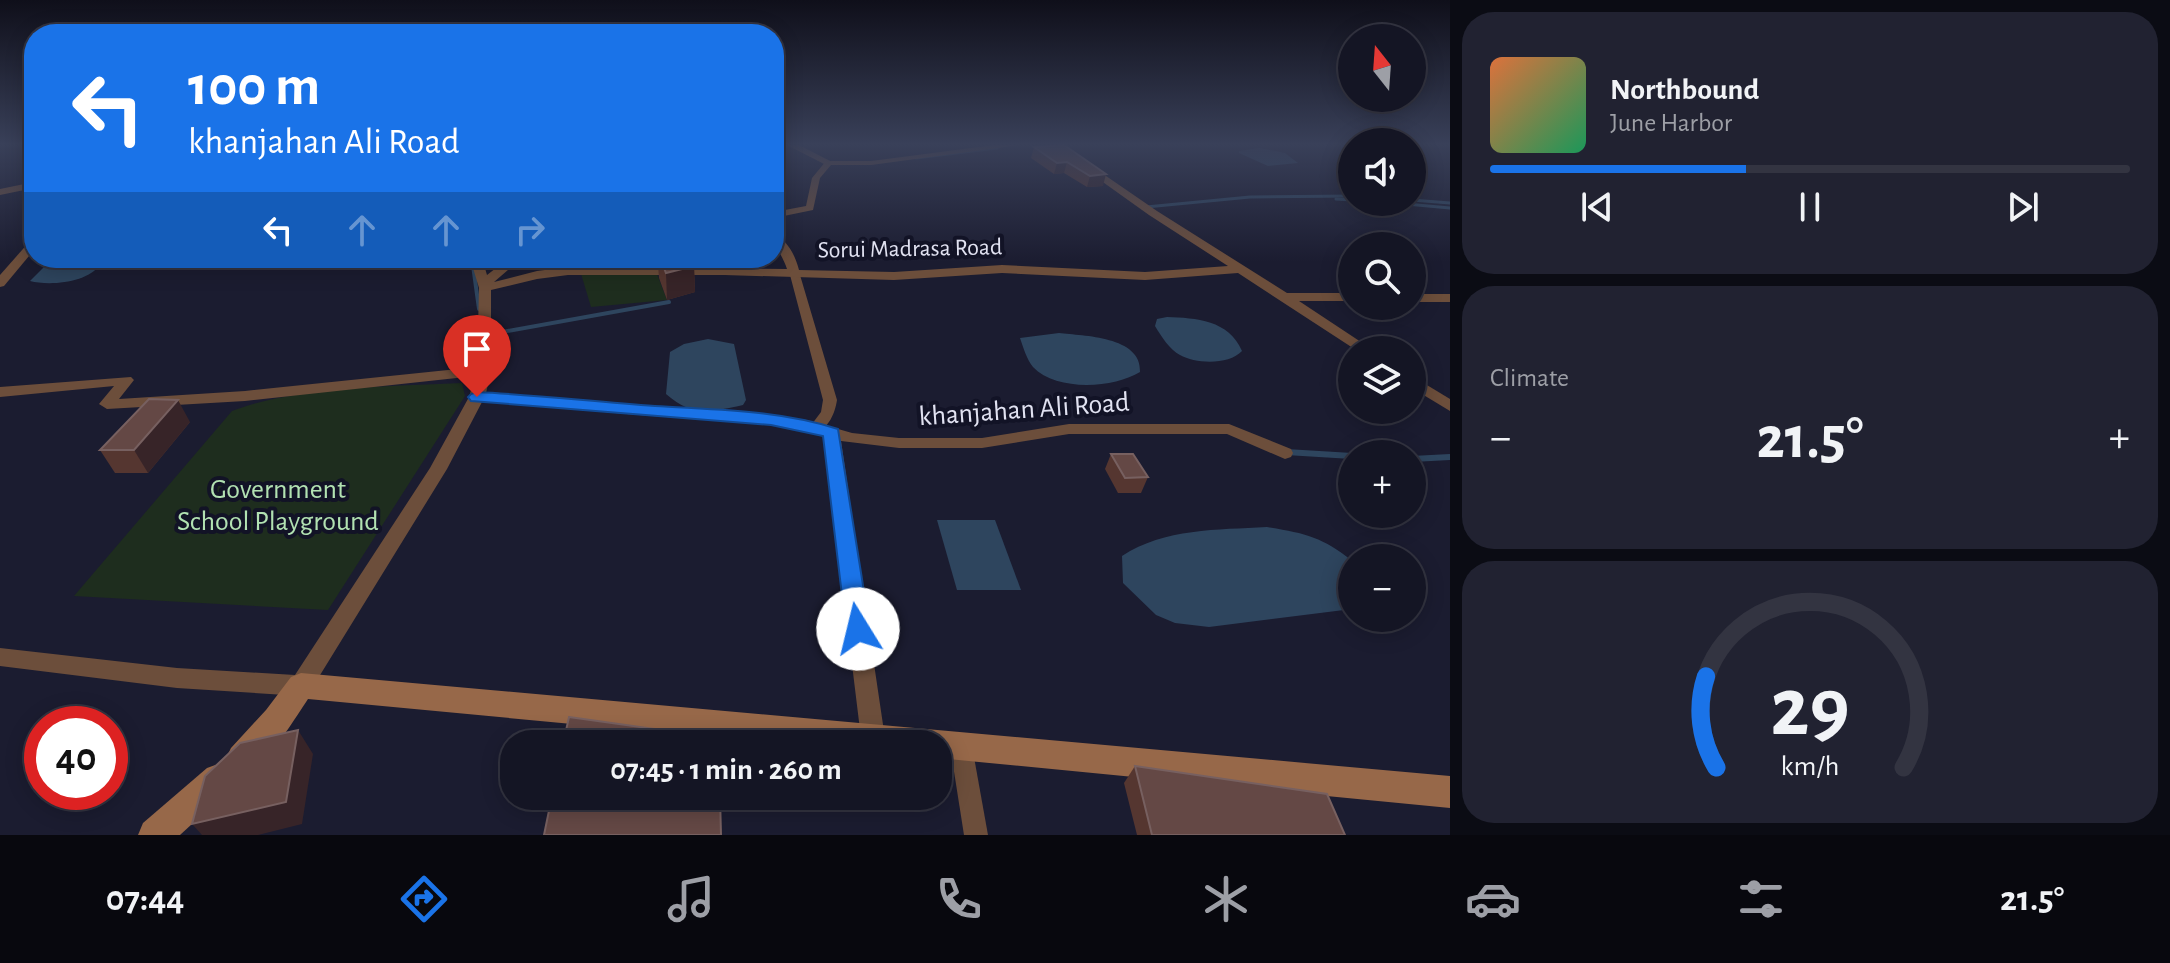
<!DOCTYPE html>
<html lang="en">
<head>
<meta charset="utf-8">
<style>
	body { margin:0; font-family:"Alegreya Sans",sans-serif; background:#212231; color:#f1f3f6; height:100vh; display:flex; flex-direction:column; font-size:30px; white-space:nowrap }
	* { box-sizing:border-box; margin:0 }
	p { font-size:26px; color:#9d9fa6 }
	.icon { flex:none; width:44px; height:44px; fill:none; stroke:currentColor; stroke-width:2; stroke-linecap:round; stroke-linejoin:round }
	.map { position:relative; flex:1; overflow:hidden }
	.side { display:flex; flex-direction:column; gap:12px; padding:12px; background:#0b0c14; width:720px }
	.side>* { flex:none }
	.hud { position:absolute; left:24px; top:24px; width:760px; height:244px; border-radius:32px; box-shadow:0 4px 20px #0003,0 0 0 2px #333441; background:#1a73e8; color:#fff; overflow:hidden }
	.needle { width:52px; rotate:343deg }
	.tools { position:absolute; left:1338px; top:24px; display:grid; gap:16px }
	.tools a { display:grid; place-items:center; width:88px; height:88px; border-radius:50%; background:#141524; box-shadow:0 4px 20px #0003,0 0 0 2px #333441; font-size:40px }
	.speed { position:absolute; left:24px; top:706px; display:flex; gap:16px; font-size:40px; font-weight:700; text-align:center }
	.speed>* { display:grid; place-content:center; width:104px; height:104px; border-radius:50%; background:#141524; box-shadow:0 4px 20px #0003,0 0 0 2px #333441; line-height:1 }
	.speed .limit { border:12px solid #d22; background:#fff; color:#111 }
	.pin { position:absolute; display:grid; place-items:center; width:68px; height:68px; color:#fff; margin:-82px -34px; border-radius:50% 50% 50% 0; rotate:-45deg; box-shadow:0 0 8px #0007 }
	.pin .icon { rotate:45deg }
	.me { position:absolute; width:88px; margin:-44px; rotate:351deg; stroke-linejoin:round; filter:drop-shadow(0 0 6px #0008) }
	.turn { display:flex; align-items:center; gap:28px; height:168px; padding:0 32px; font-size:36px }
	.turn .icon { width:104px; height:104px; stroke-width:2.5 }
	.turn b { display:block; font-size:56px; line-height:68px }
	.lanes { display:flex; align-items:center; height:76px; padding:0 32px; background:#0003; justify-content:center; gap:40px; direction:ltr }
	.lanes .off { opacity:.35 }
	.big { font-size:60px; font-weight:600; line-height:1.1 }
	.side .card { flex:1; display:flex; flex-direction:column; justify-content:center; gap:12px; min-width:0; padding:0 28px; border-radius:32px; background:#212231 }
	.side .dial { align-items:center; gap:0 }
	.dial svg { height:208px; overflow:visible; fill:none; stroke:#333441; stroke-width:7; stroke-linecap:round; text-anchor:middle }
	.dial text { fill:#f1f3f6; stroke:none }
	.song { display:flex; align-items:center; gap:24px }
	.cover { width:96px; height:96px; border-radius:12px; background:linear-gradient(135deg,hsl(20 70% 55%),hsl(150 70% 35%)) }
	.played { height:8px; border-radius:4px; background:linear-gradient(90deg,#1a73e8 40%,#333441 40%) }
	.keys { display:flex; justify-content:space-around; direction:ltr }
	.heat { display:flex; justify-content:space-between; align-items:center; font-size:44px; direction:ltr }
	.trip { position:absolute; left:500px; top:730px; width:452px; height:80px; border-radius:32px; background:#141524; box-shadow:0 4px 20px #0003,0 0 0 2px #333441; font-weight:600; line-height:80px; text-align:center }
	.tabs { display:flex; height:128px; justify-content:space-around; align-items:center; background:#08080e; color:#9d9fa6 }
	.tabs .icon { width:56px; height:56px }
	.tabs .selected { color:#1a73e8 }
	.tabs b { font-size:36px; color:#f1f3f6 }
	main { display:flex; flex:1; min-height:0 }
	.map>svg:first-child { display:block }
	.green { fill:#1e2d1e }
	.water { fill:#2e455e }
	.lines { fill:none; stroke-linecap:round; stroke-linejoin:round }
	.stream-far2 { stroke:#2e455e; stroke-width:3 }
	.stream-far1 { stroke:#2e455e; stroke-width:4 }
	.stream { stroke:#2e455e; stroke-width:6 }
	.minor { fill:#6c4e3b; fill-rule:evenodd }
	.tertiary { fill:#6c4e3b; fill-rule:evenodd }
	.secondary { fill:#976849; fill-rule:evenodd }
	.wall { fill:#553630 }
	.shaded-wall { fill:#372428 }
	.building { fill:#644845; stroke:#776060; stroke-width:2 }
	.route { fill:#1a73e8; stroke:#114b97; stroke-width:2 }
	.labels { text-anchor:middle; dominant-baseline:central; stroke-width:8; stroke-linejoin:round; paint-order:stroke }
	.far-street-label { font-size:24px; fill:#e1e2f1; stroke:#121326 }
	.street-label { font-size:28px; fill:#e1e2f1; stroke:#121326 }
	.park-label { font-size:28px; fill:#b2e2b2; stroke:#121326 }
</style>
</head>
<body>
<main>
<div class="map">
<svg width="1450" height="835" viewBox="0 0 1450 835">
	<rect width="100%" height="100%" fill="#1b1c30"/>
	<g class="green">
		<polygon points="652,261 667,300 591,307 579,267"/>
		<path d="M462 383 465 396 328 610 74 596 232 411C293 387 396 386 462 383Z"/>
	</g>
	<g class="water">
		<polygon points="1260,148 1285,153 1298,163 1268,166 1239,153 1239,151"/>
		<path d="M91 258 100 264C89 283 49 286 30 281L46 265Z"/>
		<path d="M1167 317C1196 318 1229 320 1242 351 1229 365 1196 364 1180 355 1170 350 1161 336 1155 326L1157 319Z"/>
		<path d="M1059 333C1083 336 1142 336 1140 372 1114 388 1057 392 1033 367 1027 360 1023 347 1020 338Z"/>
		<path d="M708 339 734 344 746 400 743 405C711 412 692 417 666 394L670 352 684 344Z"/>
		<polygon points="937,520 995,520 1021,590 957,590"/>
		<path d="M1267 527C1304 533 1323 537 1352 561V609L1209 627 1175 623 1156 615 1123 583 1122 556C1165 528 1217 530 1267 527Z"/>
	</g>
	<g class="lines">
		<g class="stream-far2">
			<polyline points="916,158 997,148"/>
			<polyline points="1336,199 1352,200"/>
			<polyline points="1412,200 1450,203"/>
			<polyline points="1384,202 1450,208"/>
			<polyline points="1146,207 1250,197 1352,196"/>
		</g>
		<g class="stream-far1">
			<polyline points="472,258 479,309"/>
			<polyline points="491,334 669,302"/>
		</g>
		<g class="stream">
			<polyline points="1286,452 1352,456"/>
			<polyline points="1412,459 1450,457"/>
		</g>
		<g class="minor">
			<polygon points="994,145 1019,145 871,165 831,165 820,178 813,210 774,218 774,212 806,206 812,178 826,161 871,161"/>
			<path d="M795 272 800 275 837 400C835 413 829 428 816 432L809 428 821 412 823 400 790 275Z"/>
			<polygon points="961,736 969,739 972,746 988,835 964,835 950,746 953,739"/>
		</g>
		<g class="tertiary">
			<polygon points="787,145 799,145 834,163 826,165"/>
			<path d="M1051 145H1061L1157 211 1287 293H1352V301H1299L1373 350H1356L1238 273 1145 280 1002 273 894 280 724 275H568L537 279 491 290V371L486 393 771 415 807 420 852 433 899 438H982L1069 424H1229L1291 449 1293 453 1291 457 1285 459 1227 434H1069L982 448H899L841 441 885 738 883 744H863L861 738 824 435C774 420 718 421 666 417 604 413 544 405 482 402L447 469 309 693 301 696 177 688 0 666V648L177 668 295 675 430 468 469 397 475 376 245 401 107 409 99 404 114 386 0 397V387L131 377 134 380 119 399 245 391 477 367 479 288 470 258H482L487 275 509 258H522L494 282 537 271 568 267 787 269C783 256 774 247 774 234 788 241 795 255 799 270L894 272 1002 265 1145 272 1228 266 1149 215Z"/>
			<polygon points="34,182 34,188 0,195 0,189"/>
			<polygon points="34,240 34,250 4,286 0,287 0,275 30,241"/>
			<rect x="1412" y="294" width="38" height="8"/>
			<polygon points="1412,376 1450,399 1450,411 1412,388"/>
		</g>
		<g class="secondary">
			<path d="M301 673 1450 776V808L938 758V744H784L308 699C291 724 270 762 242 773L231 768 226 758 231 748 266 710 291 677Z"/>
			<polygon points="218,764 229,768 234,779 229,790 180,835 138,835 143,823 207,768"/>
		</g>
	</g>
	<g class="wall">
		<polygon points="1064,145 1103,186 1087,187 1064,173 1054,174 1031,158 1034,147"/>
		<polygon points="650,258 691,258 694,266 695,292 667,300 659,278 658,265 653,265"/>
		<polygon points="190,422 148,473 115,473 100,450"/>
		<polygon points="1111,454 1148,477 1141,493 1118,493 1105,469"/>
		<polygon points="1135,766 1345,835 1137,835 1124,783"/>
	</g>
	<g class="shaded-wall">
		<polygon points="1067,162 1064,173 1054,174 1057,163"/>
		<polygon points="1106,174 1103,186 1087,187 1090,176"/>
		<polygon points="694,266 695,292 667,300 666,273"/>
		<polygon points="178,400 190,422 148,473 134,450"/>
		<polygon points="298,730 313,754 302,824 258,835 202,835 192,824"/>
	</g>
	<g class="building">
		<polygon points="1064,145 1106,174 1090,176 1067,162 1057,163 1034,147"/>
		<polygon points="660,258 691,258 694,266 666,273"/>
		<polygon points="149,399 178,400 134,450 100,450"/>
		<polygon points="1111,454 1133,454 1148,477 1125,478"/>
		<polygon points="569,717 719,738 719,744 563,744"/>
		<polygon points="298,730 286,802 192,824 205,776 240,743"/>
		<polygon points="1135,766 1327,794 1345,835 1152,835"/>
		<polygon points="552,796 720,796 721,835 544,835"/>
	</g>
	<linearGradient id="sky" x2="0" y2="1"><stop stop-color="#0f0f1a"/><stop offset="0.55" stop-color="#394059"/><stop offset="1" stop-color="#394059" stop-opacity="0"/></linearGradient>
	<rect width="1450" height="262" fill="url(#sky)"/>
	<path class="route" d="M477 392C537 395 596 402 655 406 717 410 779 410 838 429L870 629 867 636 858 639 849 636 846 629 823 436 771 425 471 401 468 397 471 394Z"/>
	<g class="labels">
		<g class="far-street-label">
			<text transform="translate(910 249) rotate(-1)">Sorui Madrasa Road</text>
		</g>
		<g class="street-label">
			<text transform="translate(1024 410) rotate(-4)">khanjahan Ali Road</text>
		</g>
		<g class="park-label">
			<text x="278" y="490">Government<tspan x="278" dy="32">School Playground</tspan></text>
		</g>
	</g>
</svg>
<div class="tools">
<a><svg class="needle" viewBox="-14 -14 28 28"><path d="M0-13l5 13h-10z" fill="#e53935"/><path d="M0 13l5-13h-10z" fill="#9d9fa6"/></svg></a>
<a><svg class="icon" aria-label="sound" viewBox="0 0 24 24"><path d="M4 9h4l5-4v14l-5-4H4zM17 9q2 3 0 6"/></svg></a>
<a><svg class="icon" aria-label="search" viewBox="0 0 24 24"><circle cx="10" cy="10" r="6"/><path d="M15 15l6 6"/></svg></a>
<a><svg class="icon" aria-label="layers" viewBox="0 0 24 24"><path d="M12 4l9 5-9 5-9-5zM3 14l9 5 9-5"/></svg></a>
<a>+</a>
<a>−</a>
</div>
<div class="speed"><div class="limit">40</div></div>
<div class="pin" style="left:477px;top:397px;background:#d93025"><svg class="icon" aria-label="arrive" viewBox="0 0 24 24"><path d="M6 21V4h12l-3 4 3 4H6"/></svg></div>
<svg class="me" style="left:858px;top:629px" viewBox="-20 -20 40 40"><circle r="19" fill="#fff"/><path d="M0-13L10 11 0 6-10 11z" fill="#1a73e8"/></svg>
<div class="trip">07:45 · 1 min · 260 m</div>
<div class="hud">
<div class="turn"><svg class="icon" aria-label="left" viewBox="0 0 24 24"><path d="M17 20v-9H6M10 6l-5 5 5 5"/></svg><div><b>100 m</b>khanjahan Ali Road</div></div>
<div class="lanes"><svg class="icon" aria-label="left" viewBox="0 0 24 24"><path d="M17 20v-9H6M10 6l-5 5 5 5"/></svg><svg class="icon off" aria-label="ahead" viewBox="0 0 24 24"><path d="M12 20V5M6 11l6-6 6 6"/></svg><svg class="icon off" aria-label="ahead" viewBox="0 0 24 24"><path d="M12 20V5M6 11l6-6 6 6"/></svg><svg class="icon off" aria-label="right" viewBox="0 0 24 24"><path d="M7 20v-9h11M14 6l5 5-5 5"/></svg></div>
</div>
</div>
<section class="side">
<div class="card">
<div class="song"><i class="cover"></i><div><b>Northbound</b><p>June Harbor</p></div></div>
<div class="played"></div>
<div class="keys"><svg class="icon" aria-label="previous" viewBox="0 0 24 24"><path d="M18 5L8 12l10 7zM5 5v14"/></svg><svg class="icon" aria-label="pause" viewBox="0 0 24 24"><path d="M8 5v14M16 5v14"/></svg><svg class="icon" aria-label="next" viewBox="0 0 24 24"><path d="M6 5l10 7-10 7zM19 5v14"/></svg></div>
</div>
<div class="card"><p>Climate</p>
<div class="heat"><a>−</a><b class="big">21.5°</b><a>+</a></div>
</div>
<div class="card dial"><svg viewBox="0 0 100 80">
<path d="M14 69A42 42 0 1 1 86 69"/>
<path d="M14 69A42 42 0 0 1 10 34" stroke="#1a73e8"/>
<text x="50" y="56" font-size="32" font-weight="700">29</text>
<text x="50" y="72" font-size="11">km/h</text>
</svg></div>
</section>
</main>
<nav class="tabs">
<b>07:44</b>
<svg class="icon selected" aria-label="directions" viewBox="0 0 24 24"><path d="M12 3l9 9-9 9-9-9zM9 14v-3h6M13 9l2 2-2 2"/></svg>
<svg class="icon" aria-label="music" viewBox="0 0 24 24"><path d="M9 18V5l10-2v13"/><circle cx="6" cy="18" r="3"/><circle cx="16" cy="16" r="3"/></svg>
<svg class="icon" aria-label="phone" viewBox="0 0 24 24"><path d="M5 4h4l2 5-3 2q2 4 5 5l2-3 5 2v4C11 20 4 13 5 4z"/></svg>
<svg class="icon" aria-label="climate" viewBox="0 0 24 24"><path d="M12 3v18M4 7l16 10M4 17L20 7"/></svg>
<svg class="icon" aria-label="car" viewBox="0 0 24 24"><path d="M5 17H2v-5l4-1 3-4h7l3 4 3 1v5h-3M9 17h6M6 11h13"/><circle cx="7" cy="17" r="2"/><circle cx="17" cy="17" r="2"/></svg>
<svg class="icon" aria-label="filters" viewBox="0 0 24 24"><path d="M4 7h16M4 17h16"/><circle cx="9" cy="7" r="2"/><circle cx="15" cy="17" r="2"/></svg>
<b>21.5°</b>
</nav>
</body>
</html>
